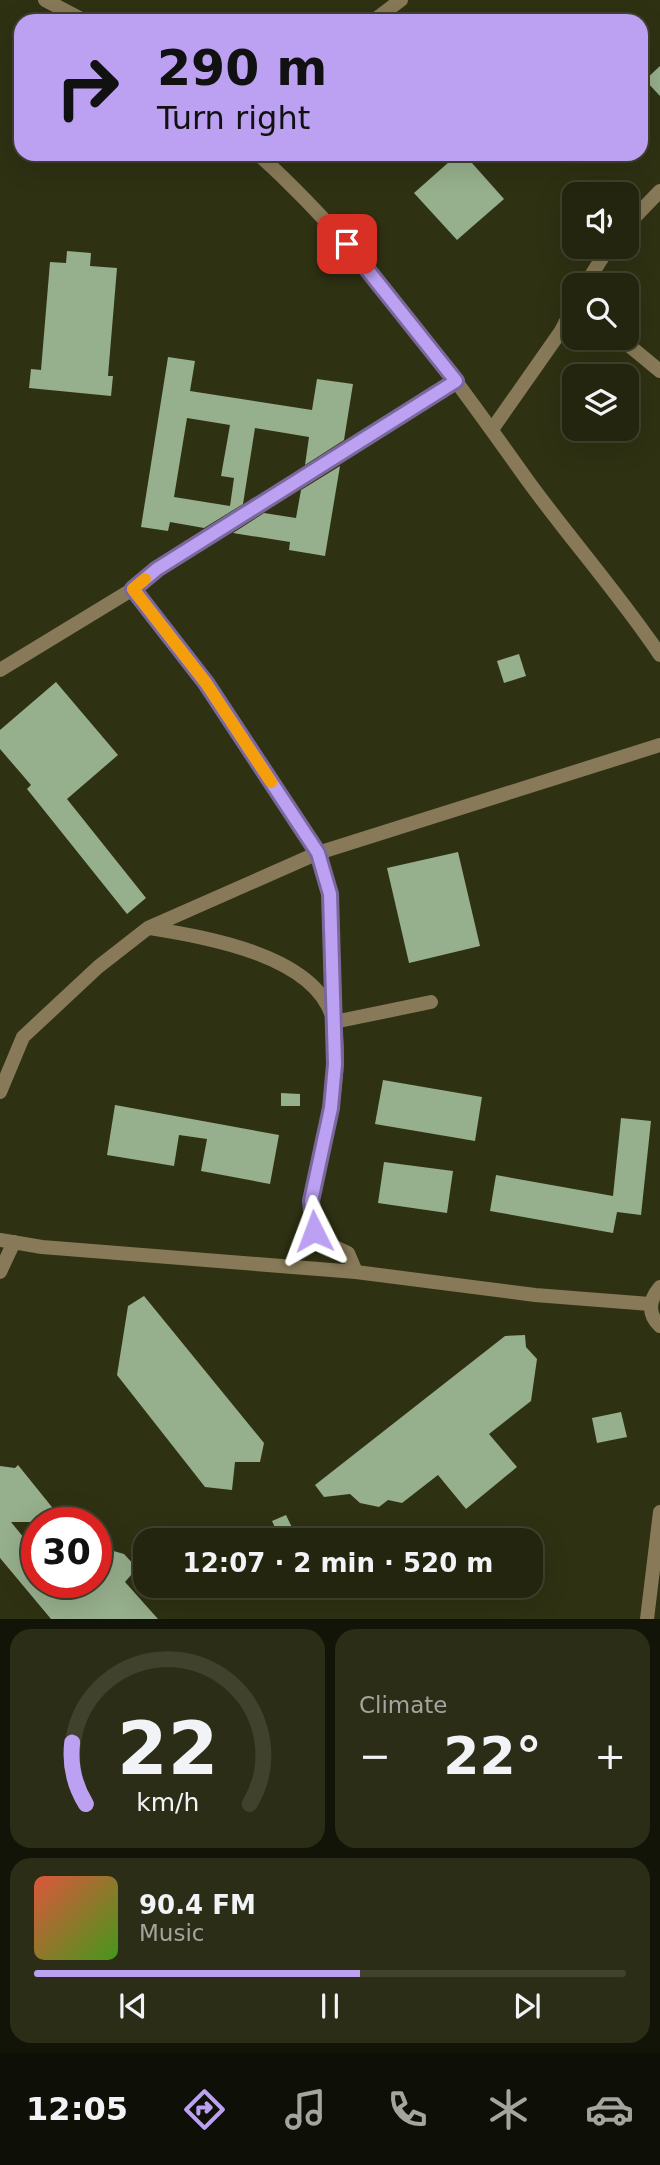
<!DOCTYPE html>
<html lang="en">
<head>
<meta charset="utf-8">
<style>
	body { margin:0; font-family:"DejaVu Sans",sans-serif; background:#2b2d17; color:#f1f3f6; height:100vh; display:flex; flex-direction:column; font-size:26px; white-space:nowrap }
	* { box-sizing:border-box; margin:0 }
	p { font-size:23px; color:#a3a59e }
	.icon { flex:none; width:38px; height:38px; fill:none; stroke:currentColor; stroke-width:2; stroke-linecap:round; stroke-linejoin:round }
	.map { position:relative; height:1619px; overflow:hidden }
	.sheet { display:flex; flex-direction:column; gap:10px; padding:10px; background:#131408; flex:1 }
	.sheet>* { flex:none }
	.banner { position:absolute; left:14px; top:14px; width:634px; height:147px; border-radius:21px; box-shadow:0 7px 28px #0002,0 0 0 2px #40422e; background:#bca0f2; color:#111; overflow:hidden }
	.fabs { position:absolute; left:562px; top:182px; display:grid; gap:14px }
	.fabs a { display:grid; place-items:center; width:77px; height:77px; border-radius:14px; background:#23250e; box-shadow:0 7px 28px #0002,0 0 0 2px #40422e; font-size:35px }
	.speed { position:absolute; left:21px; top:1507px; display:flex; gap:14px; font-size:35px; font-weight:700; text-align:center }
	.speed>* { display:grid; place-content:center; width:91px; height:91px; border-radius:50%; background:#23250e; box-shadow:0 7px 28px #0002,0 0 0 2px #40422e; line-height:1 }
	.speed .limit { border:10px solid #d22; background:#fff; color:#111 }
	.pin { position:absolute; display:grid; place-items:center; width:60px; height:60px; color:#fff; margin:-30px; border-radius:14px; box-shadow:0 4px 10px #0006 }
	.me { position:absolute; width:77px; margin:-38px; rotate:357deg; stroke-linejoin:round; filter:drop-shadow(0 0 5px #0008) }
	.turn { display:flex; align-items:center; gap:24px; height:147px; padding:0 28px; font-size:32px }
	.turn .icon { width:91px; height:91px; stroke-width:2.5 }
	.turn b { display:block; font-size:49px; line-height:60px }
	.big { font-size:52px; font-weight:600; line-height:1.1 }
	.sheet .tile { flex:1; display:flex; flex-direction:column; justify-content:center; gap:10px; min-width:0; padding:0 24px; border-radius:21px; background:#2b2d17 }
	.sheet .dial { align-items:center; gap:0 }
	.dial svg { height:182px; overflow:visible; fill:none; stroke:#40422e; stroke-width:7; stroke-linecap:round; text-anchor:middle }
	.dial text { fill:#f1f3f6; stroke:none }
	.song { display:flex; align-items:center; gap:21px }
	.cover { width:84px; height:84px; border-radius:10px; background:linear-gradient(135deg,hsl(10 70% 55%),hsl(100 70% 35%)) }
	.played { height:7px; border-radius:4px; background:linear-gradient(90deg,#bca0f2 55%,#40422e 55%) }
	.keys { display:flex; justify-content:space-around; direction:ltr }
	.heat { display:flex; justify-content:space-between; align-items:center; font-size:38px; direction:ltr }
	.sheet .tiles { flex:1; display:grid; gap:10px; grid-template-columns:1fr 1fr }
	.tile:last-child { grid-column:span 2 }
	.trip { position:absolute; left:133px; top:1528px; width:410px; height:70px; border-radius:21px; background:#23250e; box-shadow:0 7px 28px #0002,0 0 0 2px #40422e; font-weight:600; line-height:70px; text-align:center }
	.tab-bar { display:flex; height:112px; justify-content:space-around; align-items:center; background:#0e0f06; color:#a3a59e }
	.tab-bar .icon { width:49px; height:49px }
	.tab-bar .active { color:#bca0f2 }
	.tab-bar b { font-size:32px; color:#f1f3f6 }
	.map>svg:first-child { display:block }
	.building { fill:#96af8c; fill-rule:evenodd }
	.lines { fill:none; stroke-linecap:round; stroke-linejoin:round }
	.street { stroke:#887a58; stroke-width:14 }
	.route-casing { stroke:#7a689d; stroke-width:18 }
	.route { stroke:#bca0f2; stroke-width:12 }
	.slow { stroke:#f59e0b; stroke-width:12 }
</style>
</head>
<body>
<div class="map">
<svg width="660" height="1619" viewBox="0 0 660 1619">
	<rect width="100%" height="100%" fill="#2f3113"/>
	<g class="building">
		<polygon points="660,66 660,96 645,80"/>
		<polygon points="458,154 464,154 504,199 457,240 414,193"/>
		<polygon points="67,251 91,253 90,266 117,268 108,376 113,376 111,396 29,388 31,369 41,370 50,262 66,263"/>
		<path d="M168 357 195 361 190 391 312 410 317 379 353 384 344 440 305 465 309 437 255 428 243 504 204 528 170 522 168 531 141 527ZM187 418 230 425 221 476 234 478 230 506 174 497Z"/>
		<polygon points="340,466 325,556 289,550 290,542 233,533 264,513 296,518 301,490"/>
		<polygon points="519,654 526,676 504,683 497,661"/>
		<polygon points="56,682 118,755 67,799 146,898 127,914 27,789 31,785 0,749 0,730"/>
		<polygon points="458,852 480,946 409,963 387,868"/>
		<polygon points="383,1080 482,1097 475,1141 375,1124"/>
		<polygon points="281,1093 300,1094 300,1106 281,1106"/>
		<polygon points="115,1105 279,1135 270,1184 201,1171 207,1139 179,1135 174,1166 107,1155"/>
		<polygon points="621,1118 651,1121 641,1215 617,1212 613,1233 490,1211 496,1175 613,1196"/>
		<polygon points="384,1162 453,1171 447,1213 378,1203"/>
		<polygon points="144,1296 264,1443 260,1462 235,1462 232,1490 205,1487 117,1375 128,1306"/>
		<polygon points="525,1335 526,1347 537,1359 531,1401 489,1434 517,1467 466,1509 438,1475 402,1503 388,1500 379,1507 360,1503 350,1494 324,1497 315,1485 505,1336"/>
		<polygon points="621,1412 627,1437 597,1443 592,1418"/>
		<polygon points="18,1465 64,1522 11,1522 37,1554 37,1582 96,1582 96,1552 110,1550 124,1554 137,1568 125,1582 158,1619 51,1619 0,1558 0,1466 15,1468"/>
		<polygon points="286,1515 298,1540 281,1540 272,1521"/>
	</g>
	<g class="lines">
		<g class="street">
			<polyline points="45,0 85,21"/>
			<polyline points="373,21 401,0"/>
			<path d="M258 154C363 249 447 367 528 481 571 540 619 594 660 655"/>
			<polyline points="626,226 660,191"/>
			<polyline points="585,285 609,247"/>
			<polyline points="620,338 660,371"/>
			<polyline points="493,428 561,331 574,306"/>
			<polyline points="133,589 157,569 456,381"/>
			<polyline points="0,670 133,589 206,683 318,853 330,894 334,1022 431,1002"/>
			<path d="M149 928C204 937 320 955 334 1023 343 1069 329 1122 319 1166 314 1190 304 1216 318 1239L348 1253 356 1272"/>
			<polyline points="0,1092 23,1037 98,967 148,928 318,853 660,745"/>
			<polyline points="0,1240 42,1247 356,1272 535,1295 650,1304"/>
			<polyline points="0,1272 14,1242"/>
			<path d="M660 1287C649 1300 647 1314 660 1326"/>
			<polyline points="647,1619 660,1512"/>
		</g>
	</g>
	<g class="lines">
		<g class="route-casing">
			<polyline id="route" points="314,1231 311,1201 331,1108 335,1064 330,894 318,853 206,683 133,589 157,569 456,381 347,244"/>
		</g>
		<use href="#route" class="route"/>
		<polyline class="slow" points="145,579 133,589 206,683 271,782"/>
	</g>
</svg>
<div class="fabs">
<a><svg class="icon" aria-label="sound" viewBox="0 0 24 24"><path d="M4 9h4l5-4v14l-5-4H4zM17 9q2 3 0 6"/></svg></a>
<a><svg class="icon" aria-label="search" viewBox="0 0 24 24"><circle cx="10" cy="10" r="6"/><path d="M15 15l6 6"/></svg></a>
<a><svg class="icon" aria-label="layers" viewBox="0 0 24 24"><path d="M12 4l9 5-9 5-9-5zM3 14l9 5 9-5"/></svg></a>
</div>
<div class="speed"><div class="limit">30</div></div>
<div class="pin" style="left:347px;top:244px;background:#d93025"><svg class="icon" aria-label="arrive" viewBox="0 0 24 24"><path d="M6 21V4h12l-3 4 3 4H6"/></svg></div>
<svg class="me" style="left:314px;top:1231px" viewBox="-20 -20 40 40"><path d="M0-17L14 15 0 8-14 15z" fill="#bca0f2" stroke="#fff" stroke-width="4"/></svg>
<div class="trip">12:07 · 2 min · 520 m</div>
<div class="banner">
<div class="turn"><svg class="icon" aria-label="right" viewBox="0 0 24 24"><path d="M7 20v-9h11M14 6l5 5-5 5"/></svg><div><b>290 m</b>Turn right</div></div>
</div>
</div>
<section class="sheet">
<div class="tiles">
<div class="tile dial"><svg viewBox="0 0 100 80">
<path d="M14 69A42 42 0 1 1 86 69"/>
<path d="M14 69A42 42 0 0 1 8 42" stroke="#bca0f2"/>
<text x="50" y="56" font-size="32" font-weight="700">22</text>
<text x="50" y="72" font-size="11">km/h</text>
</svg></div>
<div class="tile"><p>Climate</p>
<div class="heat"><a>−</a><b class="big">22°</b><a>+</a></div>
</div>
<div class="tile">
<div class="song"><i class="cover"></i><div><b>90.4 FM</b><p>Music</p></div></div>
<div class="played"></div>
<div class="keys"><svg class="icon" aria-label="previous" viewBox="0 0 24 24"><path d="M18 5L8 12l10 7zM5 5v14"/></svg><svg class="icon" aria-label="pause" viewBox="0 0 24 24"><path d="M8 5v14M16 5v14"/></svg><svg class="icon" aria-label="next" viewBox="0 0 24 24"><path d="M6 5l10 7-10 7zM19 5v14"/></svg></div>
</div>
</div>
</section>
<nav class="tab-bar">
<b>12:05</b>
<svg class="icon active" aria-label="directions" viewBox="0 0 24 24"><path d="M12 3l9 9-9 9-9-9zM9 14v-3h6M13 9l2 2-2 2"/></svg>
<svg class="icon" aria-label="music" viewBox="0 0 24 24"><path d="M9 18V5l10-2v13"/><circle cx="6" cy="18" r="3"/><circle cx="16" cy="16" r="3"/></svg>
<svg class="icon" aria-label="phone" viewBox="0 0 24 24"><path d="M5 4h4l2 5-3 2q2 4 5 5l2-3 5 2v4C11 20 4 13 5 4z"/></svg>
<svg class="icon" aria-label="climate" viewBox="0 0 24 24"><path d="M12 3v18M4 7l16 10M4 17L20 7"/></svg>
<svg class="icon" aria-label="car" viewBox="0 0 24 24"><path d="M5 17H2v-5l4-1 3-4h7l3 4 3 1v5h-3M9 17h6M6 11h13"/><circle cx="7" cy="17" r="2"/><circle cx="17" cy="17" r="2"/></svg>
</nav>
</body>
</html>
